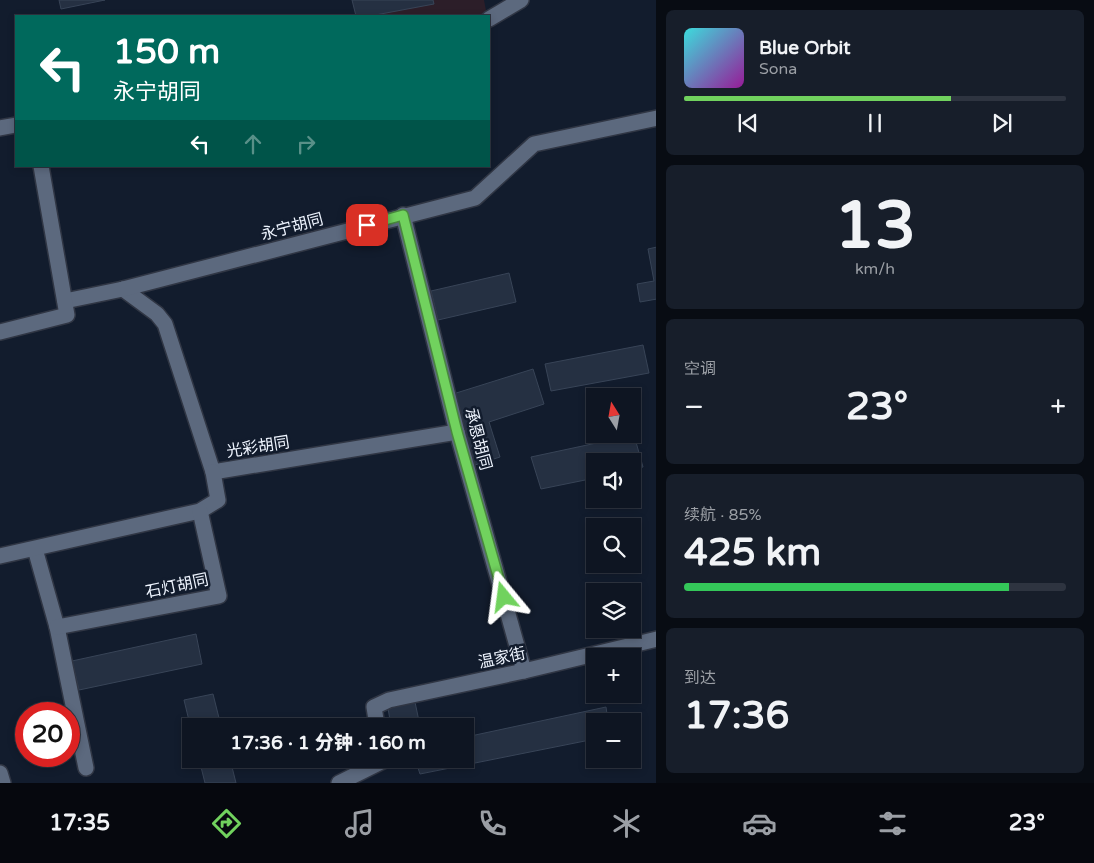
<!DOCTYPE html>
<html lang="zh">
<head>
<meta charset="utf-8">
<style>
	body { margin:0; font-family:"Varela Round","Noto Sans SC",sans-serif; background:#171e2a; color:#f1f3f6; height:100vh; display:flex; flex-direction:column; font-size:19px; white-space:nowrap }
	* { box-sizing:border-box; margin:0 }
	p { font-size:16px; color:#9b9fa5 }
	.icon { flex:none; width:28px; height:28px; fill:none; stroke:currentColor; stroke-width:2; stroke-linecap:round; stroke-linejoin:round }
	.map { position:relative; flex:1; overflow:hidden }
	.side { display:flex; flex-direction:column; gap:10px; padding:10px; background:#080c13; width:438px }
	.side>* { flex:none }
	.banner { position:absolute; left:15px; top:15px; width:475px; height:152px; border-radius:0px; box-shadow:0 2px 8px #0003,0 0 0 1px #2e3440; background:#00695c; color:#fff; overflow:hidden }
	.needle { width:32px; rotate:349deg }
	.buttons { position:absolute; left:586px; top:388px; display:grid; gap:10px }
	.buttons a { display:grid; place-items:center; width:55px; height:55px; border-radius:0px; background:#0e1522; box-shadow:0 2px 8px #0003,0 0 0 1px #2e3440; font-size:25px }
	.speed { position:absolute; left:15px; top:702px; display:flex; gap:10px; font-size:25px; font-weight:700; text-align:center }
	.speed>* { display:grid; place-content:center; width:65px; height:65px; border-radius:50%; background:#0e1522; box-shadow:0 2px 8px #0003,0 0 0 1px #2e3440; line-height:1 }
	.speed .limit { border:8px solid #d22; background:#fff; color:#111 }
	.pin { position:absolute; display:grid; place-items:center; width:42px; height:42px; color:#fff; margin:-21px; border-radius:10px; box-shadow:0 2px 8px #0006 }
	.me { position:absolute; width:55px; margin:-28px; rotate:344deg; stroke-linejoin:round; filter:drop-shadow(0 0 4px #0008) }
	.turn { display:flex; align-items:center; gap:18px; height:105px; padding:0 15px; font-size:22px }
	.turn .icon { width:65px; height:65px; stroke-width:2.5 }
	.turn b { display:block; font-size:35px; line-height:42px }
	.lanes { display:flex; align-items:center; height:48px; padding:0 15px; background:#0003; justify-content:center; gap:25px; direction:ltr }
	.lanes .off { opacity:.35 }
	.big { font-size:38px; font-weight:800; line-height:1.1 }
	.side .widget { flex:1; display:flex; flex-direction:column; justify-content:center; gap:8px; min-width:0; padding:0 18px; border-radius:8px; background:#171e2a }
	.side .dial { align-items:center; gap:0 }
	.dial b { font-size:65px; line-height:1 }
	.song { display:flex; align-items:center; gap:15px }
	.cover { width:60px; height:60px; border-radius:8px; background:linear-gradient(135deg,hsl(180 70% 55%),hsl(300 70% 35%)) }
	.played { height:5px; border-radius:2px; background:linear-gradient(90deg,#71d25e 70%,#2e3440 70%) }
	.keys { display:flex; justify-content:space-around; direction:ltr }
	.heat { display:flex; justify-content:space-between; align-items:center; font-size:28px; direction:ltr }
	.charge { height:8px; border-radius:4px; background:linear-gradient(90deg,#34c759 85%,#2e3440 0) }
	.trip { position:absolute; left:182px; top:718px; width:292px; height:50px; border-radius:0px; background:#0e1522; box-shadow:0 2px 8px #0003,0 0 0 1px #2e3440; font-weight:800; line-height:50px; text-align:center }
	.tabs { display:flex; height:80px; justify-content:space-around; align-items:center; background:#06080e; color:#9b9fa5 }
	.tabs .icon { width:35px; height:35px }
	.tabs .current { color:#71d25e }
	.tabs b { font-size:22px; color:#f1f3f6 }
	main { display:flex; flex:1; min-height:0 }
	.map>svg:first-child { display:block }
	.commercial { fill:#2c1e29 }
	.building { fill:#253042; stroke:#384457 }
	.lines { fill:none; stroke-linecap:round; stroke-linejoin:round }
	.minor-casing { stroke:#303644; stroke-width:18 }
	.minor { stroke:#5c697e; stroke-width:15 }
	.route-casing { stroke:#49883d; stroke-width:12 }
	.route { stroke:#71d25e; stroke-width:9 }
	.labels { text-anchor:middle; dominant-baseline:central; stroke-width:5; stroke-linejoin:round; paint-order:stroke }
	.street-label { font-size:16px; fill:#eef4fe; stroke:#121c2d }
</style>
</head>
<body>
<main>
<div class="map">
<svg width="657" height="783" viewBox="0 0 657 783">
	<rect width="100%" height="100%" fill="#121c2d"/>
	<polygon class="commercial" points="356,0 484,0 487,16 359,16"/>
	<g class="building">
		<polygon points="59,0 105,0 61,9"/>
		<polygon points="352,0 433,0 434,4 370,16 356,16"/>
		<polygon points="657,247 657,299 640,302 637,284 654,281 648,249"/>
		<polygon points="509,273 516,302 438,320 431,291"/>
		<polygon points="643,345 649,373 551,391 545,364"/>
		<polygon points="533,369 544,404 489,422 500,457 475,465 453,394"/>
		<polygon points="634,435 643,467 632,470 632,461 595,461 595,478 541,489 531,457"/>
		<polygon points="196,634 202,664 79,690 72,661"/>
		<polygon points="213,694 221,726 191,726 191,729 184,700"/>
		<polygon points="415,702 420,726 391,726 388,708"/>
		<polygon points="606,707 608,721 595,721 595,739 420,774 415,759 397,762 397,759 466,759 466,737"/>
		<polygon points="199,759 230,759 236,783 205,783"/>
	</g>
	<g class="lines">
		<g class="minor-casing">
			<g id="minor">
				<polyline points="489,19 521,0"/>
				<polyline points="0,128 16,125"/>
				<polyline points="403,215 457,432 524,671"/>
				<polyline points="123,289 157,314 165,324 213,472 457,432"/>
				<polyline points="65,301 123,289 475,198 534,144 657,118"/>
				<polyline points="0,332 67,315 41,166"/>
				<polyline points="35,549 57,627 86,768"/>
				<polyline points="0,556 200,511 218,500 213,472"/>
				<polyline points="57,627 219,596 200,511"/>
				<polyline points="377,726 374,707 389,700 524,671 657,639"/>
				<polyline points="0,773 3,783"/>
				<polyline points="339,783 383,761 383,759"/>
			</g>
		</g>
		<use href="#minor" class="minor"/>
	</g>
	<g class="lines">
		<g class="route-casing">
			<polyline id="route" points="367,225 403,215 457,432 504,597"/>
		</g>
		<use href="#route" class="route"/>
	</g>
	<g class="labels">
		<g class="street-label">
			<text transform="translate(292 227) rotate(-15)">永宁胡同</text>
			<text transform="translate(478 439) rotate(75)">承恩胡同</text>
			<text transform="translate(258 447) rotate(-9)">光彩胡同</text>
			<text transform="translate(177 586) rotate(-12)">石灯胡同</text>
			<text transform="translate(502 658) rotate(-12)">温家街</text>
		</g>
	</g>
</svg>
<div class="buttons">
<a><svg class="needle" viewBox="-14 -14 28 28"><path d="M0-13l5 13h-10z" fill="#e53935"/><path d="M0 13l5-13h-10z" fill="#9b9fa5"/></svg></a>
<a><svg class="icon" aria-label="sound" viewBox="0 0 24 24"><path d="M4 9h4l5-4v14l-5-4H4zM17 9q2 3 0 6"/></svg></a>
<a><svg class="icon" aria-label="search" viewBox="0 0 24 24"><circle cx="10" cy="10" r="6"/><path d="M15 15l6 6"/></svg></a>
<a><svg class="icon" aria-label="layers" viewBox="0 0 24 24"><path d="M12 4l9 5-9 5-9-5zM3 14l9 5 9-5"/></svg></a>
<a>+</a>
<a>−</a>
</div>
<div class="speed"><div class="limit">20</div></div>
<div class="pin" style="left:367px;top:225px;background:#d93025"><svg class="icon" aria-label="arrive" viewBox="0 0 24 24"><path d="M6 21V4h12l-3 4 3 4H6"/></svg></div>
<svg class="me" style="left:504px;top:597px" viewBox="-20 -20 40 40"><path d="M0-17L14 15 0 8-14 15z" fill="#71d25e" stroke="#fff" stroke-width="4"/></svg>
<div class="trip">17:36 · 1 分钟 · 160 m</div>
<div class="banner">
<div class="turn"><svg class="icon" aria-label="left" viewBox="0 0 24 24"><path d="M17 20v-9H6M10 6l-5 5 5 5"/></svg><div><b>150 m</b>永宁胡同</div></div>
<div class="lanes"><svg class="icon" aria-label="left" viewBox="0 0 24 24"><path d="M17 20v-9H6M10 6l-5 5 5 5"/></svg><svg class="icon off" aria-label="ahead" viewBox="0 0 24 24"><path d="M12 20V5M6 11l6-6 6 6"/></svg><svg class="icon off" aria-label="right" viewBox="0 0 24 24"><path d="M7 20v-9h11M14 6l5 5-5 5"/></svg></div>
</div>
</div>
<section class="side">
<div class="widget">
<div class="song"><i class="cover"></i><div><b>Blue Orbit</b><p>Sona</p></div></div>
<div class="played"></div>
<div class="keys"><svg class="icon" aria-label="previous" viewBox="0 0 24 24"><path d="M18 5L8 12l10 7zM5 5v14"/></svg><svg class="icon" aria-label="pause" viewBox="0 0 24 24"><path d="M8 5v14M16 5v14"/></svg><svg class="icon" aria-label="next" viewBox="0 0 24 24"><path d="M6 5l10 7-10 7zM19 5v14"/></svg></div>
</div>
<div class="widget dial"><b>13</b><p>km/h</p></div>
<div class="widget"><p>空调</p>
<div class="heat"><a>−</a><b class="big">23°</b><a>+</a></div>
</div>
<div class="widget"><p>续航 · 85%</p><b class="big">425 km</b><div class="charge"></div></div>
<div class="widget"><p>到达</p><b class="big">17:36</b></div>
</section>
</main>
<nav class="tabs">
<b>17:35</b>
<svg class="icon current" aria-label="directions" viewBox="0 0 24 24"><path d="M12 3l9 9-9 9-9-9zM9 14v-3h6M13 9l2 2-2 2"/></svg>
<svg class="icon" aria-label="music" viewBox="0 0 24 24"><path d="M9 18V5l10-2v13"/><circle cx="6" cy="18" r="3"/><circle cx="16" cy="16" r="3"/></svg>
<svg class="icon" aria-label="phone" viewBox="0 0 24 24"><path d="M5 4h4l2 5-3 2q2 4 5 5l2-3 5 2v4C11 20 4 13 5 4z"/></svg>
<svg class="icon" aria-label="climate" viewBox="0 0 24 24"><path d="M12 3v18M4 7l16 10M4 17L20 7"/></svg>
<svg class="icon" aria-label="car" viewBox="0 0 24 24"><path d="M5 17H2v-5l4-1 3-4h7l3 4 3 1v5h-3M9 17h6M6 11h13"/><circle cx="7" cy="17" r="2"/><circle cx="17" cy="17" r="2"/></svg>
<svg class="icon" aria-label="filters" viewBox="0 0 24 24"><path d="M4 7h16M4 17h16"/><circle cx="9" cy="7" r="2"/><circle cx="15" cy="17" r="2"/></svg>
<b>23°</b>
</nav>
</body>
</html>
